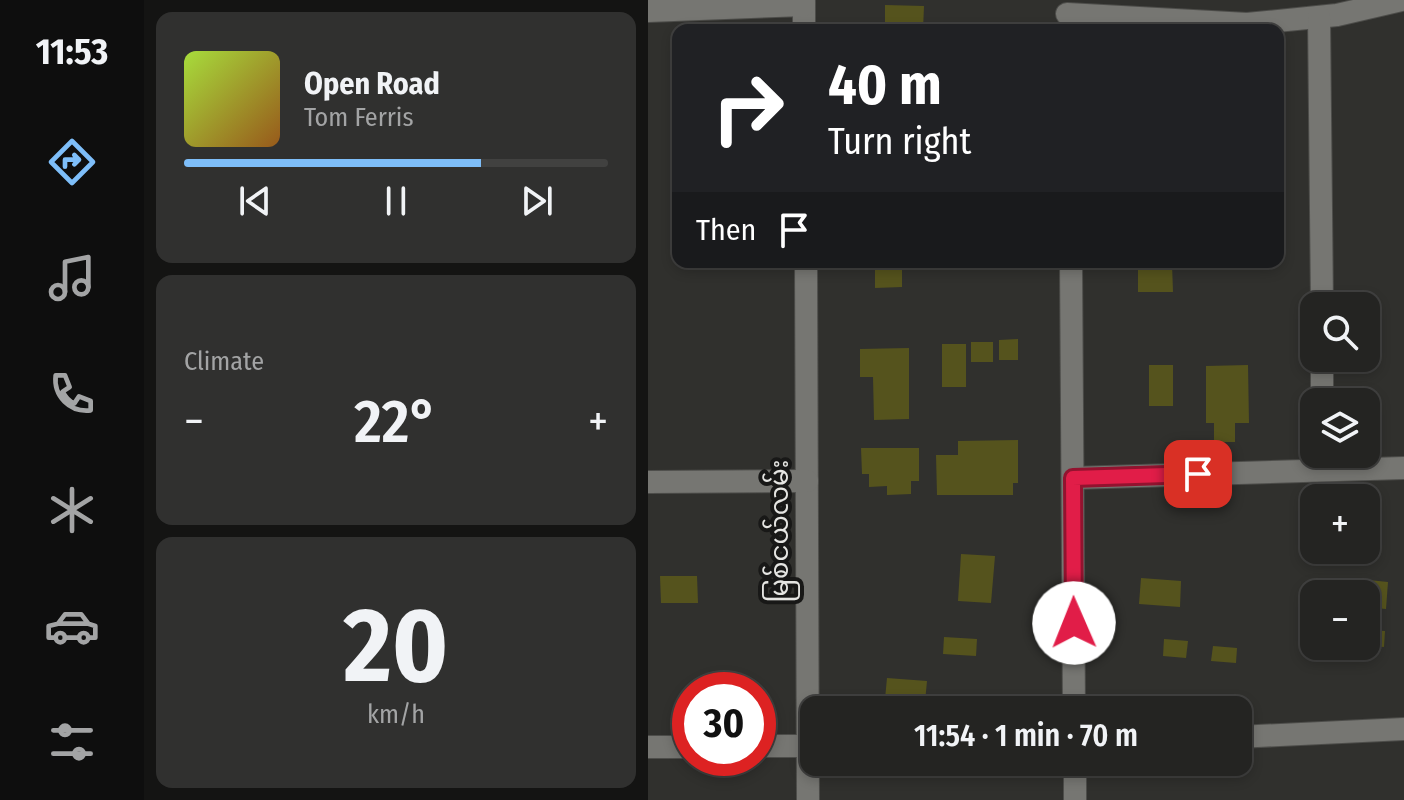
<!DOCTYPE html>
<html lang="en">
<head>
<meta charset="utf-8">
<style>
	body { margin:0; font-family:"Fira Sans Condensed","Noto Sans Myanmar",sans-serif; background:#30302f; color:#f1f3f6; height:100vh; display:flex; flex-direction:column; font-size:30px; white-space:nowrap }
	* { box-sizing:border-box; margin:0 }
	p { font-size:26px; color:#a3a4a5 }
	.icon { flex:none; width:44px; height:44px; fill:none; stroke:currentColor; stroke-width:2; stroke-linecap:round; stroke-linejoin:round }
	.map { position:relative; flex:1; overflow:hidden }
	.details { display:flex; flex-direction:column; gap:12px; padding:12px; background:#141413; width:504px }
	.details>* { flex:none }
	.guide { position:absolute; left:24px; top:24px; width:612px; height:244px; border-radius:16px; box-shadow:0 4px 12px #0003,0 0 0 2px #414140; background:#202124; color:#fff; overflow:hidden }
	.fabs { position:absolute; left:652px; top:292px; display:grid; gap:16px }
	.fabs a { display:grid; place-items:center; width:80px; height:80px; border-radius:16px; background:#242422; box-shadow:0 4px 12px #0003,0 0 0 2px #414140; font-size:40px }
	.speed { position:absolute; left:24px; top:672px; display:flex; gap:16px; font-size:40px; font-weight:700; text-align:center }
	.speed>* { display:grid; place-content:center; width:104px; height:104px; border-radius:50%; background:#242422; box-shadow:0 4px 12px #0003,0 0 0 2px #414140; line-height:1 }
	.speed .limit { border:12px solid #d22; background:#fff; color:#111 }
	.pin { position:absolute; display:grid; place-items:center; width:68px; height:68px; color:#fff; margin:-34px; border-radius:16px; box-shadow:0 4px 12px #0006 }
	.me { position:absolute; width:88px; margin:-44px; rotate:359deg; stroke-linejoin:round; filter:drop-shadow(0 0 6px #0008) }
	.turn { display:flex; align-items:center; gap:28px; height:168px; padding:0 24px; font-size:36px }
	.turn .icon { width:104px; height:104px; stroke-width:2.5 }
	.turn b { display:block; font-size:56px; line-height:68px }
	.then { display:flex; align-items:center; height:76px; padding:0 24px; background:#0003; gap:16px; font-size:30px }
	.big { font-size:60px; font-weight:600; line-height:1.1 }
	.details .card { flex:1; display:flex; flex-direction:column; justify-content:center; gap:12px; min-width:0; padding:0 28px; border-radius:16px; background:#30302f }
	.details .dial { align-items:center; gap:0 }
	.dial b { font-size:104px; line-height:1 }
	.song { display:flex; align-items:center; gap:24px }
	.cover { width:96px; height:96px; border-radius:12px; background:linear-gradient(135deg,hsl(80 70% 55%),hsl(30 70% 35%)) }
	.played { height:8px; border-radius:4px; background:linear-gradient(90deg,#7ebef9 70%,#414140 70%) }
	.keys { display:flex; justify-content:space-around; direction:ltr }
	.heat { display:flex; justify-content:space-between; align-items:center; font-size:44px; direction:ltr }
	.trip { position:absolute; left:152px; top:696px; width:452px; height:80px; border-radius:16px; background:#242422; box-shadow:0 4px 12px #0003,0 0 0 2px #414140; font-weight:600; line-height:80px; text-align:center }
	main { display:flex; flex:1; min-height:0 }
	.tab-bar { display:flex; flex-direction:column; width:144px; justify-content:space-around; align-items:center; background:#0e0e0e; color:#a3a4a5 }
	.tab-bar .icon { width:56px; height:56px }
	.tab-bar .current { color:#7ebef9 }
	.tab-bar b { font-size:36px; color:#f1f3f6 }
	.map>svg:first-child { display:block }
	.building { fill:#55531d }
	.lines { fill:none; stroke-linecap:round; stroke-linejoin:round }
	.minor-casing { stroke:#4d4d4a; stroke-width:24 }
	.minor { stroke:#767672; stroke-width:22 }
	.route-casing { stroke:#92132f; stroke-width:20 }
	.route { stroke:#e11d48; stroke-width:14 }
	.labels { text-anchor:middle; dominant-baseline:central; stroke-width:8; stroke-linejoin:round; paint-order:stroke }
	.street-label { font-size:26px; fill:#e5e5e2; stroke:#181817 }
</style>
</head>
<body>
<main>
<nav class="tab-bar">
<b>11:53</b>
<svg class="icon current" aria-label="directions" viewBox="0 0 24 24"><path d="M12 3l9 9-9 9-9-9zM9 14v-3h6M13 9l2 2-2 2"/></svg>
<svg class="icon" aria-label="music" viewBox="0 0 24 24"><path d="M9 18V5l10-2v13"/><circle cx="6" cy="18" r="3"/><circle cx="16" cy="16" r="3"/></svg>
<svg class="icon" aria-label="phone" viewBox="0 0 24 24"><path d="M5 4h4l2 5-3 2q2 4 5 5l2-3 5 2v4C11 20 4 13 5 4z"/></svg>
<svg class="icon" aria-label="climate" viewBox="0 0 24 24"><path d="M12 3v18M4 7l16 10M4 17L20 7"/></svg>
<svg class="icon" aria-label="car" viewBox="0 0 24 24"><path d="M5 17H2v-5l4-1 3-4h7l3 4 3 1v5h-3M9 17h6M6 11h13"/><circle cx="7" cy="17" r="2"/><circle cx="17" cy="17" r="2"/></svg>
<svg class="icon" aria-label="filters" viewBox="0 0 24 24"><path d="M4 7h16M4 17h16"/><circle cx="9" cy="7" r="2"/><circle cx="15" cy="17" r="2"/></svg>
</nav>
<section class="details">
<div class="card">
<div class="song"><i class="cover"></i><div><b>Open Road</b><p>Tom Ferris</p></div></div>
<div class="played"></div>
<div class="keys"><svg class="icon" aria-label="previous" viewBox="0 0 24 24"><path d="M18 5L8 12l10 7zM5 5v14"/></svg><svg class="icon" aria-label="pause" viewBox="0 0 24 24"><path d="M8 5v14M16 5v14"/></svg><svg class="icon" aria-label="next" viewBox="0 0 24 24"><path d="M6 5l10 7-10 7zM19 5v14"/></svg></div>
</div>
<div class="card"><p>Climate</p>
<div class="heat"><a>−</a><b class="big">22°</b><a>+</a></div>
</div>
<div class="card dial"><b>20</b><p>km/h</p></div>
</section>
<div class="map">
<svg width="756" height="800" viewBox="0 0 756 800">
	<rect width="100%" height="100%" fill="#30302d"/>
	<g class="building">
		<polygon points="237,5 276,6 275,30 237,30"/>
		<rect x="630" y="107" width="3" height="54"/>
		<polygon points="227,262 254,262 254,287 227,288"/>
		<polygon points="524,264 525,292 490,292 490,265"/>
		<polygon points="370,339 370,360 351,360 351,340"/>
		<rect x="323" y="342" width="22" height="20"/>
		<rect x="294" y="344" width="24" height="43"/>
		<polygon points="261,348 261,419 226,420 225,377 212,377 212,349"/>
		<rect x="501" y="365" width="24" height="41"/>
		<polygon points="600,365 601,423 587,423 587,442 566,442 566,423 558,423 558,366"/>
		<polygon points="370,440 370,483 365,483 365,495 289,495 288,455 310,455 310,441"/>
		<polygon points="213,448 271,448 271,481 263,481 263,494 239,495 239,486 221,487 221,474 214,474"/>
		<polygon points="313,554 347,556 343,603 310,601"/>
		<polygon points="12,576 49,576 50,603 13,603"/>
		<polygon points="493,578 533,581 532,607 491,604"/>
		<polygon points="711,579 740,582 738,609 718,607 718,594 710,594"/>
		<polygon points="718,630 737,631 736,647 718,645"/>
		<polygon points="296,637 329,639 328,656 295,654"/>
		<polygon points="516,639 540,641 538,658 515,656"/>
		<polygon points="565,646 589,648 588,663 563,661"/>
		<polygon points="239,678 279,681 277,702 237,699"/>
	</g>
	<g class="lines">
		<g class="minor-casing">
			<g id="minor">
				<polyline points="156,0 156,30"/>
				<polyline points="0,11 156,5"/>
				<polyline points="419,14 599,24 689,15 754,0"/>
				<polyline points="671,17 674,306"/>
				<polyline points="158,262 160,800"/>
				<polyline points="423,262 426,710"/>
				<polyline points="674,358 674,402"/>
				<polyline points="425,478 756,468"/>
				<polyline points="0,482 159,481"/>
				<polyline points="590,737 756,729"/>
				<polyline points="110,746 166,746"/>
				<polyline points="0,747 42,747"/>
				<polyline points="427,762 427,800"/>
			</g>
		</g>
		<use href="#minor" class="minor"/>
	</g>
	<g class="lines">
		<g class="route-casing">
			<polyline id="route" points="426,623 425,478 550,474"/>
		</g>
		<use href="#route" class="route"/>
	</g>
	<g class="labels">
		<g class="street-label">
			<text transform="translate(131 531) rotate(-90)">မြစ်ငယ်လမ်း</text>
		</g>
	</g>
</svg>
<div class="fabs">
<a><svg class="icon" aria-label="search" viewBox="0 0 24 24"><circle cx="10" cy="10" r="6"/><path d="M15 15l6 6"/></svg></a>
<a><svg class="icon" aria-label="layers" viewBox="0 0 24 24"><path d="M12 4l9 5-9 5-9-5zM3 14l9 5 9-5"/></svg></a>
<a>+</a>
<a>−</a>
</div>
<div class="speed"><div class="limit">30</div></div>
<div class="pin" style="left:550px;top:474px;background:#d93025"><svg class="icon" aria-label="arrive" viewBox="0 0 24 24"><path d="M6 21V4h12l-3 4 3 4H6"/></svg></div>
<svg class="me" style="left:426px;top:623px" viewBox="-20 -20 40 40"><circle r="19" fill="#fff"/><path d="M0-13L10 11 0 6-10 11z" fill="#e11d48"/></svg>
<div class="trip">11:54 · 1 min · 70 m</div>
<div class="guide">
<div class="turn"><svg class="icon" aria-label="right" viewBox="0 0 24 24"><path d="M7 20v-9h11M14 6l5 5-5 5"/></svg><div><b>40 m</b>Turn right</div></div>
<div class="then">Then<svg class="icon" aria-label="arrive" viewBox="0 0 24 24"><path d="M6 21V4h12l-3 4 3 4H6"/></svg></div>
</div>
</div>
</main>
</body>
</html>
